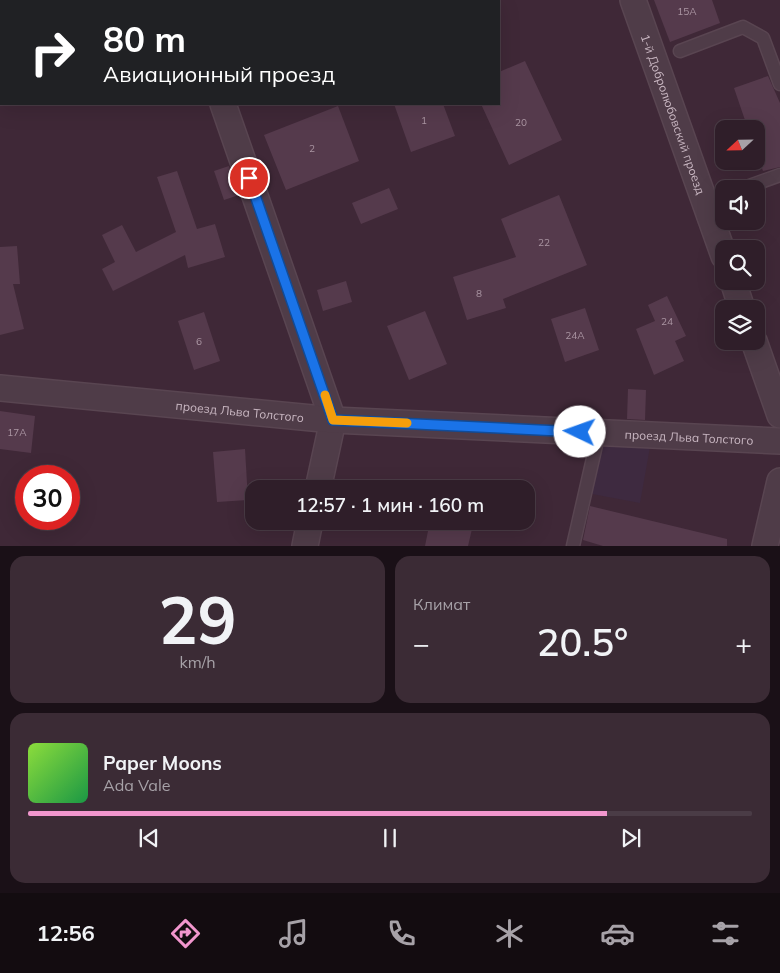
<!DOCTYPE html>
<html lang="ru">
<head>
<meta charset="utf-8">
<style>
	body { margin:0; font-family:Mulish,sans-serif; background:#3b2b35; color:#f1f3f6; height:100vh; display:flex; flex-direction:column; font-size:19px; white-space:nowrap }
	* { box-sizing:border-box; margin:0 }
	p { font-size:16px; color:#a7a2a8 }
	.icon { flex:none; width:28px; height:28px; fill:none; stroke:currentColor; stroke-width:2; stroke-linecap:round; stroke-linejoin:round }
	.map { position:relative; height:546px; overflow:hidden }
	.sheet { display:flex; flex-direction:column; gap:10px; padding:10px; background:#1a1017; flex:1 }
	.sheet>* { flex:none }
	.hud { position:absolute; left:0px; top:0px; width:500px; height:105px; box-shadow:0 5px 20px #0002,0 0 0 1px #4a3c46; background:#202124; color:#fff; overflow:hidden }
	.needle { width:32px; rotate:248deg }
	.fabs { position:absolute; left:715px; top:120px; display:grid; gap:10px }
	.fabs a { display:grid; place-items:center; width:50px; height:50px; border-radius:10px; background:#2f1e29; box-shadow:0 5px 20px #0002,0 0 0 1px #4a3c46; font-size:25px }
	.speed { position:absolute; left:15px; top:465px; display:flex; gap:10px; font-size:25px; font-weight:700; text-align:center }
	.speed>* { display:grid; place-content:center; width:65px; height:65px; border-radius:50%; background:#2f1e29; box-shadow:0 5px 20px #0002,0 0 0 1px #4a3c46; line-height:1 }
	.speed .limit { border:8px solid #d22; background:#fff; color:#111 }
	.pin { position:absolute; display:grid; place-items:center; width:42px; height:42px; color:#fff; margin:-21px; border:2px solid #fff; border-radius:50%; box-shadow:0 1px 5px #0007 }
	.me { position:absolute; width:55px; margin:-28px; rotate:273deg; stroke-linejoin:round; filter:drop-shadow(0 0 4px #0008) }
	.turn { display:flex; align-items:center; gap:18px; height:105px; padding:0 20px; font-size:22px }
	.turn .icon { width:65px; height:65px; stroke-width:2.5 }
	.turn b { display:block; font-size:35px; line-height:42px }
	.big { font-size:38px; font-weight:600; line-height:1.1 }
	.sheet .tile { flex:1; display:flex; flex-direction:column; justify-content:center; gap:8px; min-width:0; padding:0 18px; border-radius:15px; background:#3b2b35 }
	.sheet .dial { align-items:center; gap:0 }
	.dial b { font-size:65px; line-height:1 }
	.song { display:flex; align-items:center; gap:15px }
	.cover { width:60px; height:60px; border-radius:8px; background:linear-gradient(135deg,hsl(90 70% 55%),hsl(140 70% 35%)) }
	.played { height:5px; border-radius:2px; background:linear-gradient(90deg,#f196cd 80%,#4a3c46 80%) }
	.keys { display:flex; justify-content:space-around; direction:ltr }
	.heat { display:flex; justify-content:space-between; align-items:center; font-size:28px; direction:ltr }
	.sheet .tiles { flex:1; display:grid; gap:10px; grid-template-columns:1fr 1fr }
	.tile:last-child { grid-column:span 2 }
	.trip { position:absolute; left:245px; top:480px; width:290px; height:50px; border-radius:15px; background:#2f1e29; box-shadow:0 5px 20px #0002,0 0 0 1px #4a3c46; font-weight:600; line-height:50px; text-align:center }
	.dock { display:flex; height:80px; justify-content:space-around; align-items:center; background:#130c10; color:#a7a2a8 }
	.dock .icon { width:35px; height:35px }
	.dock .active { color:#f196cd }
	.dock b { font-size:22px; color:#f1f3f6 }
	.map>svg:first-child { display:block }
	.green { fill:#3e2a40 }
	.building { fill:#553a4c }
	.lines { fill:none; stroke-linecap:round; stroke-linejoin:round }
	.lane-casing { stroke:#594551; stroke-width:15 }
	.street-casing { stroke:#594551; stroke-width:28 }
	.lane { stroke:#4f3c48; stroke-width:12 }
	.street { stroke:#4f3c48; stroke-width:25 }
	.route-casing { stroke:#114b97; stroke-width:12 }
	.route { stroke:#1a73e8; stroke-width:9 }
	.slow { stroke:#f59e0b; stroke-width:9 }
	.labels { text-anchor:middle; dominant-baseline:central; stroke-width:5; stroke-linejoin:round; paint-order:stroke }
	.number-label { font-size:10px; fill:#ab96a3 }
	.street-label { font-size:12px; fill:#cab8c3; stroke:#35202d }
</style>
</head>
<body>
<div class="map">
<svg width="780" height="546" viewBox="0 0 780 546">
	<rect width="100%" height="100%" fill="#3f2837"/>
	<polygon class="green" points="602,439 650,447 640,503 592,494"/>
	<g class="building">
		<polygon points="654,0 712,0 720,23 670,42"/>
		<polygon points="525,61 562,140 509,165 481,104 499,104 499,72"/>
		<polygon points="768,76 780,103 780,167 763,171 756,152 756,129 748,129 734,88"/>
		<polygon points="394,104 443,104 455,136 411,152"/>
		<polygon points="338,106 359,161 286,190 264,135"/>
		<polygon points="229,166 239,195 224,200 214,171"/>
		<polygon points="177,171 197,229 215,224 225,257 188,268 185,255 113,291 102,269 115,262 102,235 122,225 136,252 176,232 157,177"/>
		<polygon points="389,188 398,209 361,224 352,203"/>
		<polygon points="559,195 587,265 503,299 506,308 467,320 453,277 516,257 501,219"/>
		<polygon points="17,246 20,284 13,284 24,329 0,335 0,247"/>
		<polygon points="346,281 352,302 323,311 317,290"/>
		<polygon points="667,296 686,336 675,341 684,361 654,375 636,329 655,321 648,305"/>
		<polygon points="585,308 599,350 565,362 551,319"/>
		<polygon points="425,311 447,364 409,380 387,326"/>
		<polygon points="204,312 220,361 194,370 178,321"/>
		<polygon points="628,389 646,390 645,420 627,419"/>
		<polygon points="0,411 35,416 31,453 0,449"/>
		<polygon points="245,449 248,500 217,502 213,452"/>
		<polygon points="590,506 727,539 727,546 603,546 583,540"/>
		<polygon points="430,521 472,529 468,546 425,546"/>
	</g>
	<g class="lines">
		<g class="lane-casing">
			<g id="lane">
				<polyline points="680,51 743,27 763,38 780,84"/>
				<polyline points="741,189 780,175"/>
				<polyline points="705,202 724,195"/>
				<polyline points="573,546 599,432"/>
			</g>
		</g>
		<g class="street-casing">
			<g id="street">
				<polyline points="186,0 187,1"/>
				<path id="s1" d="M633 0 724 256"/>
				<polyline points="99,1 103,0"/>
				<polyline points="0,34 1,33"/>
				<polyline points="223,104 333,420 318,489"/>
				<polyline points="733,281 742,309"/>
				<polyline points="754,341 780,415"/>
				<path id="s2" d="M0 388 333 420 780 441"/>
				<polyline points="305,546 310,521"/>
				<polyline points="765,546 780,481"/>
			</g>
		</g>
		<use href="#lane" class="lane"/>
		<use href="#street" class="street"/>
	</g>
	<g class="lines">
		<g class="route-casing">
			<polyline id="route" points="249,178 333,420 580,432"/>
		</g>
		<use href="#route" class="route"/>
		<polyline class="slow" points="325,395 333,420 407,423"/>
	</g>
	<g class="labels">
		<g class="number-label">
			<text x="687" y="11">15А</text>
			<text x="424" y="120">1</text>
			<text x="521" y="122">20</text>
			<text x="312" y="148">2</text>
			<text x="544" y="242">22</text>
			<text x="479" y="293">8</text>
			<text x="667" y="321">24</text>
			<text x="575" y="335">24А</text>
			<text x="199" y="341">6</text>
			<text x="17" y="432">17А</text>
		</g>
		<g class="street-label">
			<text stroke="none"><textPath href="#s1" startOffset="121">1-й Добролюбовский проезд</textPath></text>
			<text stroke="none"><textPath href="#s2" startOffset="241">проезд Льва Толстого</textPath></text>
			<text stroke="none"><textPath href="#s2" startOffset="691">проезд Льва Толстого</textPath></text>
		</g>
	</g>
</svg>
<div class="fabs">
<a><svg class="needle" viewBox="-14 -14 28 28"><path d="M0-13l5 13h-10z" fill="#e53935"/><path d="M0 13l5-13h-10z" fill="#a7a2a8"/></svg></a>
<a><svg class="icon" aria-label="sound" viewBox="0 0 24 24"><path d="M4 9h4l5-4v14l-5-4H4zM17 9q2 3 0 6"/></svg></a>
<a><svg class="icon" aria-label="search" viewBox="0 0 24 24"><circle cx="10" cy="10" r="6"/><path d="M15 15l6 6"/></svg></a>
<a><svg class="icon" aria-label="layers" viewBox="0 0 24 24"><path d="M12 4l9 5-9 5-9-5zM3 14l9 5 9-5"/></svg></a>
</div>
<div class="speed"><div class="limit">30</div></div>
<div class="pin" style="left:249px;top:178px;background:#d93025"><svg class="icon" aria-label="arrive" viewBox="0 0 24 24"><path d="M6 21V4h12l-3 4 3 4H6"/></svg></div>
<svg class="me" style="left:580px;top:432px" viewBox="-20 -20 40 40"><circle r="19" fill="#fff"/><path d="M0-13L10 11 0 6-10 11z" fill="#1a73e8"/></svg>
<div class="trip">12:57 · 1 мин · 160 m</div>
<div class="hud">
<div class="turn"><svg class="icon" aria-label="right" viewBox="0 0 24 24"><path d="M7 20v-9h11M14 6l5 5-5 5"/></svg><div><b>80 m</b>Авиационный проезд</div></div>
</div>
</div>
<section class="sheet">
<div class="tiles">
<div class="tile dial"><b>29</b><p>km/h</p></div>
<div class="tile"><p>Климат</p>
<div class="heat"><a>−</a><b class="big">20.5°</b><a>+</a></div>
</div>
<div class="tile">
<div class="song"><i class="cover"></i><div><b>Paper Moons</b><p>Ada Vale</p></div></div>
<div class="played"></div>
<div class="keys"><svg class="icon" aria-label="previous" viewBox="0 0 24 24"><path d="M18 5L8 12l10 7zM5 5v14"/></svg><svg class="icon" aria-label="pause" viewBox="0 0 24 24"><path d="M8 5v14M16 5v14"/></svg><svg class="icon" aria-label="next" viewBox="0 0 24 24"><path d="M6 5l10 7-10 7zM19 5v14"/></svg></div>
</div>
</div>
</section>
<nav class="dock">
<b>12:56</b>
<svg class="icon active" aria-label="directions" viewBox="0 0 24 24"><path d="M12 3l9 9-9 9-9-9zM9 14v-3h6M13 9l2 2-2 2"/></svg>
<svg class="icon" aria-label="music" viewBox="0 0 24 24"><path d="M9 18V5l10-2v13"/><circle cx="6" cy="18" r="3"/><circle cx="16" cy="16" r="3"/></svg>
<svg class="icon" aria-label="phone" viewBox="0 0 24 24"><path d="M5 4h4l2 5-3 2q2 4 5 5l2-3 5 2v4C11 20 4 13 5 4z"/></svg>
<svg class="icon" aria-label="climate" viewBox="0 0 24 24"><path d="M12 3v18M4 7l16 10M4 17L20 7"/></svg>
<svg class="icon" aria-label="car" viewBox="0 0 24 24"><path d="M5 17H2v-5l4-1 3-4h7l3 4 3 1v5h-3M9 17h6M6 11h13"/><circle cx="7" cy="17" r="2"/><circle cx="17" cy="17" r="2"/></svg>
<svg class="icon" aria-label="filters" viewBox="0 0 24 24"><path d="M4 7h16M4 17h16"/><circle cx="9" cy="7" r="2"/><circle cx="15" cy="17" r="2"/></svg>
</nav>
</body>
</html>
